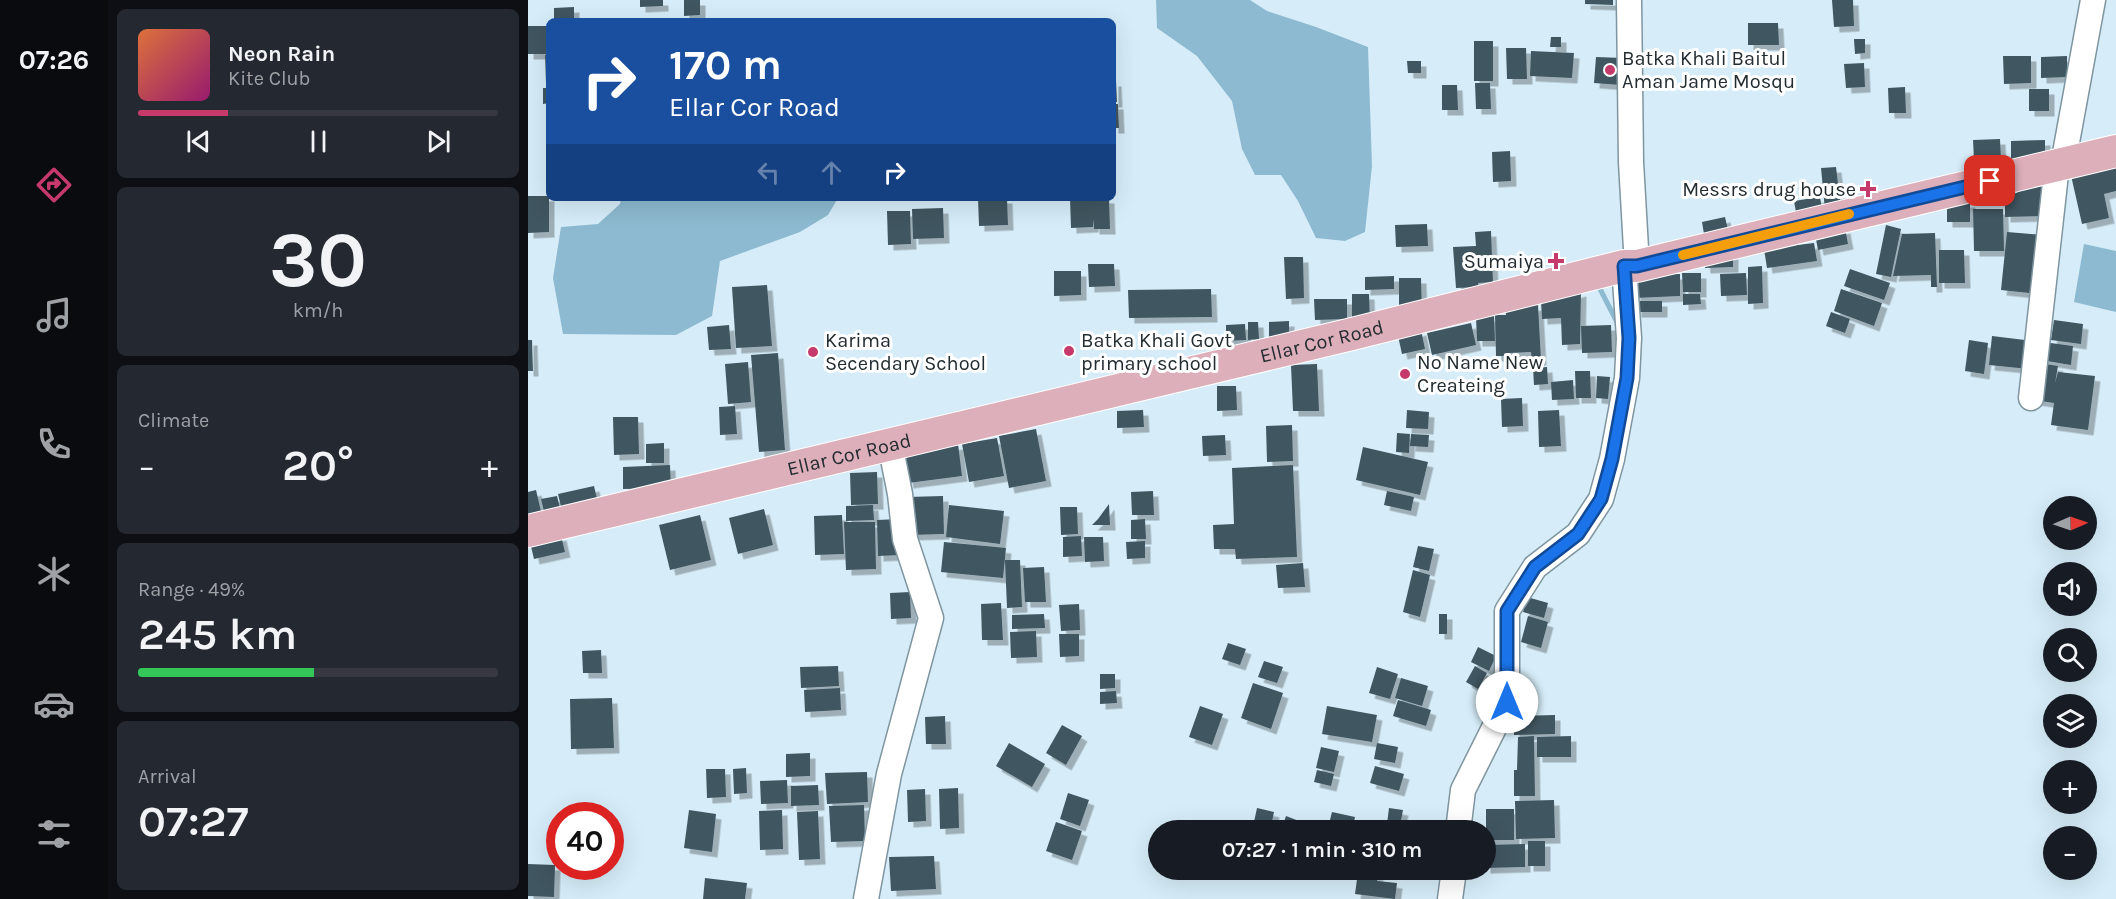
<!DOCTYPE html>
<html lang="en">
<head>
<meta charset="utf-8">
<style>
	body { margin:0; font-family:Karla,sans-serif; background:#242831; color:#f1f3f6; height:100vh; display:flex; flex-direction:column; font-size:22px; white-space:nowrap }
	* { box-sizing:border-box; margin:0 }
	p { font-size:20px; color:#9ea1a6 }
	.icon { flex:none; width:33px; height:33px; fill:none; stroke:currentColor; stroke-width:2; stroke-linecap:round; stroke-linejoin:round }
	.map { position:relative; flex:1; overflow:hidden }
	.sheet { display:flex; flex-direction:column; gap:9px; padding:9px; background:#0d0f14; width:420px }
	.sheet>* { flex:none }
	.top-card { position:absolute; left:18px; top:18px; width:570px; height:183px; border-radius:9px; box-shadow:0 6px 24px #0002; background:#1a4fa0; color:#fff; overflow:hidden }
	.needle { width:39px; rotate:88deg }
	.fabs { position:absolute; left:1515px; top:496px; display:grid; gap:12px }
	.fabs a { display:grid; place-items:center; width:54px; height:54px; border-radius:50%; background:#171b24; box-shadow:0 6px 24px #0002; font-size:30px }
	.speed { position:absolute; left:18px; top:802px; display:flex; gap:12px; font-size:30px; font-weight:700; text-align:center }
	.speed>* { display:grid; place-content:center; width:78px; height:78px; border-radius:50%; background:#171b24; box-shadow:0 6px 24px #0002; line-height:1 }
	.speed .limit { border:9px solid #d22; background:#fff; color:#111 }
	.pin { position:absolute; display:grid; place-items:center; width:51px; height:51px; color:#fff; margin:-26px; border-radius:12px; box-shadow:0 3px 9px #0006 }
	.me { position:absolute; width:66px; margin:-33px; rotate:0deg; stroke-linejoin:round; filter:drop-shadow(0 0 4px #0008) }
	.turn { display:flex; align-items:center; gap:21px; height:126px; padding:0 24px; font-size:27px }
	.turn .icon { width:78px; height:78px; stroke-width:2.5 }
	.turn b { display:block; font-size:42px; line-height:51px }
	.lanes { display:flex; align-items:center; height:57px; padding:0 24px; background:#0003; justify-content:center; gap:30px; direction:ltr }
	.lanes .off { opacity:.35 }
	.big { font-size:45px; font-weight:600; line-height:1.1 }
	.sheet .card { flex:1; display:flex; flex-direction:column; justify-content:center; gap:9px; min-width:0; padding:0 21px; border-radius:9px; background:#242831 }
	.sheet .dial { align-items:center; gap:0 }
	.dial b { font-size:78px; line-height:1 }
	.song { display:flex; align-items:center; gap:18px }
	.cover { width:72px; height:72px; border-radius:9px; background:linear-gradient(135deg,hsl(20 70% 55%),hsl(320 70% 35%)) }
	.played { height:6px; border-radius:3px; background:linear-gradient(90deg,#c63a6b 25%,#363941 25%) }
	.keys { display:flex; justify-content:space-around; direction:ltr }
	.heat { display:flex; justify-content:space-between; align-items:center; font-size:33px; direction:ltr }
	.charge { height:9px; border-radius:4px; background:linear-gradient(90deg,#34c759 49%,#363941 0) }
	.trip { position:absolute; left:620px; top:820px; width:348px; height:60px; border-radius:30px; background:#171b24; box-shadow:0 6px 24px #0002; font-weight:600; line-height:60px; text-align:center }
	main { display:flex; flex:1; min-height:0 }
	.dock { display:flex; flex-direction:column; width:108px; justify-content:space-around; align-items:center; background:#090b0e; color:#9ea1a6 }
	.dock .icon { width:42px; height:42px }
	.dock .active { color:#c63a6b }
	.dock b { font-size:27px; color:#f1f3f6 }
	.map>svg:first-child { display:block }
	.water { fill:#8dbad0 }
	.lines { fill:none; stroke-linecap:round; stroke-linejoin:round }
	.stream { stroke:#8dbad0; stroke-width:5 }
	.building { fill:#415660; filter:url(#shadow) }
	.minor-casing { stroke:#7f95a0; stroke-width:27 }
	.major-casing { stroke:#fff; stroke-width:34 }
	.minor { stroke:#fff; stroke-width:24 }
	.major { stroke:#ddafbb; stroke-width:32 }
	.route-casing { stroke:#114b97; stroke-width:15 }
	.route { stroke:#1a73e8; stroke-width:10 }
	.slow { stroke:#f59e0b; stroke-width:10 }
	.poi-dot { fill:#c63a6b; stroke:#fff; stroke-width:2 }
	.labels { text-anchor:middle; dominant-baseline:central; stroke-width:6; stroke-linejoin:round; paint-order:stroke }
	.poi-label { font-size:20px; fill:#232c30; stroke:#fff; text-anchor:start }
	.street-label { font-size:20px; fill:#232c30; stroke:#fff }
</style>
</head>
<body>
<main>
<nav class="dock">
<b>07:26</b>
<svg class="icon active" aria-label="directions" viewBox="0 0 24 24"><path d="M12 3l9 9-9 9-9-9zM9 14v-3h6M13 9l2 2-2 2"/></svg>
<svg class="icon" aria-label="music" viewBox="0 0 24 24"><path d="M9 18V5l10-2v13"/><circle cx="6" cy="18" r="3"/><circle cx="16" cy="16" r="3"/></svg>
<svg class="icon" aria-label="phone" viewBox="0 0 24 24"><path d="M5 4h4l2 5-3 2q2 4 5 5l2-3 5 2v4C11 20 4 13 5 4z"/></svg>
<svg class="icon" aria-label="climate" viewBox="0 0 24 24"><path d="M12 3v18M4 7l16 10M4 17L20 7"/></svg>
<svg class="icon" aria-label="car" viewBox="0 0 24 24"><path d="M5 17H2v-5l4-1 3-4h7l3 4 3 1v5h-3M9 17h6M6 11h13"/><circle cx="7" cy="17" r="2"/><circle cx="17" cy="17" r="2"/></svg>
<svg class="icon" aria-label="filters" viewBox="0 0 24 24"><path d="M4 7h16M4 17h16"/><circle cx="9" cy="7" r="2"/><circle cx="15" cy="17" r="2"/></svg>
</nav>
<section class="sheet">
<div class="card">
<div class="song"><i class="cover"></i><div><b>Neon Rain</b><p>Kite Club</p></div></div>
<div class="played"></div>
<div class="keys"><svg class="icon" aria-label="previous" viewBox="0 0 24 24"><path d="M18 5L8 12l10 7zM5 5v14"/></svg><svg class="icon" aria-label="pause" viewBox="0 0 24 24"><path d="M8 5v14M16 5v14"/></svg><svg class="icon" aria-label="next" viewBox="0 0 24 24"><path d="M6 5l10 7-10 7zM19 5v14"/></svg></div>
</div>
<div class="card dial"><b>30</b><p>km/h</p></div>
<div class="card"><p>Climate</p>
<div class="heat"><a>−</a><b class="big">20°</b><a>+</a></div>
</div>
<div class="card"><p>Range · 49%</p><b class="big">245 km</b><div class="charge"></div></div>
<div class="card"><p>Arrival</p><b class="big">07:27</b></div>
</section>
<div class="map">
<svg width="1588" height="899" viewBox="0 0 1588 899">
	<defs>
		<filter id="shadow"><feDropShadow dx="5.5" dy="5.5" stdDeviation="0" flood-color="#0004"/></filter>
	</defs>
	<rect width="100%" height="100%" fill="#d6edf9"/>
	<g class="water">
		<polygon points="628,0 722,0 739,11 788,27 840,47 844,166 837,232 817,241 788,238 770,201 753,175 727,175 714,149 704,101 669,56 629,28"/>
		<polygon points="93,198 310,198 300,215 272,232 192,261 184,316 148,335 35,334 25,278 33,227 70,224 92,204"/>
		<polygon points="1556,244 1588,251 1588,312 1546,302"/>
	</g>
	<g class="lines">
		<polyline class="stream" points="1069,283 1091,326"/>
	</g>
	<g class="building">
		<polygon points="112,0 135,0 135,6 112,7"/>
		<polygon points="156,0 172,0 172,15 156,16"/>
		<polygon points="1057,0 1085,0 1085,5 1057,4"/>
		<polygon points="1304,0 1325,0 1326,26 1306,27"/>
		<polygon points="46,7 46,21 26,21 26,8"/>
		<polygon points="1220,23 1250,23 1251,45 1220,45"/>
		<rect x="0" y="26" width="21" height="28"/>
		<polygon points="1023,37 1033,37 1033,47 1022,47"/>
		<polygon points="1326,39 1337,39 1337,53 1327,54"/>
		<rect x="946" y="41" width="19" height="40"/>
		<polygon points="978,48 998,48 999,79 979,79"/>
		<polygon points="1003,51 1046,53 1044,78 1002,76"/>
		<polygon points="17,55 21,55 21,83 18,83"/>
		<polygon points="1475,56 1503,56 1503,83 1476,84"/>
		<polygon points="1539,56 1539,77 1513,78 1513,57"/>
		<polygon points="1068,57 1094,58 1093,85 1066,83"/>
		<polygon points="879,61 893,61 893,73 880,73"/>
		<polygon points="1336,63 1337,87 1318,88 1316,64"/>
		<polygon points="585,81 588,81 589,102 585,102"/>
		<polygon points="947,83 962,83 963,109 948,109"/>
		<polygon points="914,85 929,85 930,110 914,110"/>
		<polygon points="1377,87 1378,113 1361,113 1360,88"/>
		<polygon points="15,88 21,88 21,103 15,104"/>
		<rect x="1501" y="89" width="20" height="22"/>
		<polygon points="585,104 590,104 591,128 585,128"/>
		<polygon points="1472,139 1473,159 1446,160 1445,140"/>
		<polygon points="1517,140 1517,160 1483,161 1483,141"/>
		<polygon points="982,151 983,181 965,182 964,152"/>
		<polygon points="1588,161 1588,191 1576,194 1581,218 1554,224 1542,171"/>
		<polygon points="1308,167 1313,208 1297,210 1293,168"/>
		<polygon points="1522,178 1517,216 1477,217 1477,198"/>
		<polygon points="0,196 21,196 21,232 0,233"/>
		<polygon points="1292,197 1295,214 1269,218 1266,201"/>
		<polygon points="450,198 479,198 480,225 451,226"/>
		<polygon points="542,198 581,198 582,229 566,229 566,219 565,227 543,228"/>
		<polygon points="1442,202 1442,222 1419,222 1419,203"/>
		<polygon points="415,208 416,238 385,239 384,209"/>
		<polygon points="1445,209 1475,209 1476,251 1446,251"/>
		<polygon points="359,211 382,211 383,244 360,245"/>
		<polygon points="1197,217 1200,230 1176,234 1174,222"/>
		<polygon points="899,224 900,246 868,247 867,225"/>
		<polygon points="1358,225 1373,229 1363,277 1348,274"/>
		<polygon points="1317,228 1320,244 1290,250 1287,234"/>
		<polygon points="963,231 965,282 950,283 951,287 928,288 925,247 948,246 947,232"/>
		<polygon points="1479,232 1516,235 1510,294 1473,290"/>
		<polygon points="1407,233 1409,287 1403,287 1403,275 1365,276 1374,234"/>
		<polygon points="1286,243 1289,261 1239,268 1236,249"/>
		<polygon points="1411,250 1436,250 1437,283 1411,283"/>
		<polygon points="1205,254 1205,267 1177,268 1176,255"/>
		<polygon points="756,257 775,257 776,298 758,299"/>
		<polygon points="560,264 586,264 587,286 561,287"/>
		<polygon points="1234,266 1235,303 1220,304 1220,267"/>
		<polygon points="1322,269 1362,283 1356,300 1316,286"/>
		<polygon points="526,271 553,271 553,295 526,296"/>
		<polygon points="1154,273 1173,273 1173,292 1155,292"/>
		<polygon points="1218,273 1219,295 1193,296 1192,274"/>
		<polygon points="1152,274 1152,296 1107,298 1107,275"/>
		<polygon points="866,276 866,289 837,290 837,277"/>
		<polygon points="871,278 893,278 894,313 871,314"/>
		<polygon points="239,285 244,346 208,348 204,287"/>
		<polygon points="683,289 684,317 601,318 600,290"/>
		<polygon points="1313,289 1354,303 1346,326 1306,311"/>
		<polygon points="1053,291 1052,344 1034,345 1033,318 1014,319 1013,301"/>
		<polygon points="824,294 841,294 842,321 824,321"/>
		<polygon points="1155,294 1172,294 1173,304 1155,305"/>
		<polygon points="786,299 819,299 819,319 787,320"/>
		<rect x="1108" y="301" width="26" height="11"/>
		<polygon points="1010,305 1013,360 1004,361 1003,352 980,353 980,356 968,356 967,315 978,315 977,307"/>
		<polygon points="1303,312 1322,319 1317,333 1298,326"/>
		<polygon points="966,316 967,341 949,341 948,317"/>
		<polygon points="1526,320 1555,324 1553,344 1523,340"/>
		<polygon points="761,321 761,339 741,340 741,322"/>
		<polygon points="720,322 730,322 731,339 720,340"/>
		<polygon points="943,323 948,345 904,355 899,333"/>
		<polygon points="717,324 718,340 698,341 698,325"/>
		<polygon points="201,325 203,349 181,350 179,327"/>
		<polygon points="1083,325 1084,352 1054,353 1053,326"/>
		<polygon points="893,330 897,349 874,354 870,336"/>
		<polygon points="1464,336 1505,341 1501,369 1461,365"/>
		<polygon points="0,340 4,340 5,371 0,371"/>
		<polygon points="1441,340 1460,343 1456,374 1437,371"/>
		<polygon points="1515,342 1545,346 1543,365 1513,360"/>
		<polygon points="250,353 257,450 231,452 223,355"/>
		<polygon points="220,362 223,402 200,404 197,364"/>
		<polygon points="1511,363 1530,366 1527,383 1530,372 1567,376 1560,430 1523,425 1526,403 1506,400"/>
		<polygon points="789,364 791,411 765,411 763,365"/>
		<polygon points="1019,367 1020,384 1006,385 1005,368"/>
		<polygon points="1047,371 1062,371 1063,398 1048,398"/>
		<polygon points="1069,376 1082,377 1080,399 1068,398"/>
		<polygon points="1045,380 1046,399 1024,400 1023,382"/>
		<polygon points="689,386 708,386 709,410 689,411"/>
		<polygon points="994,398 995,426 974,427 973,399"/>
		<polygon points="207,406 209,434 192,435 191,407"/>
		<polygon points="615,410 616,427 589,428 589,411"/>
		<polygon points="879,410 901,412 900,429 878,428"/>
		<polygon points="1031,410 1033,446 1011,447 1010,411"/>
		<polygon points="85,417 110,417 111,454 86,455"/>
		<polygon points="764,425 765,461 739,462 738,426"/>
		<polygon points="508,429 518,481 481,488 471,436"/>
		<polygon points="869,433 882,434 881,453 868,452"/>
		<polygon points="883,434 901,435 900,447 882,446"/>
		<polygon points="697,435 698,455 675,456 674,436"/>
		<polygon points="469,438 476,476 441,482 434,444"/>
		<polygon points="136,443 136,463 118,463 118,444"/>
		<polygon points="430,444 434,476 380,483 375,451"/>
		<polygon points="835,447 900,462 892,495 828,480"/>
		<polygon points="142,465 143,488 95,489 95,467"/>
		<polygon points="765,465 769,557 708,559 707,549 686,549 685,525 706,524 704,468"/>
		<polygon points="349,472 350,504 323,505 322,473"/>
		<polygon points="66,486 71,507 35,515 30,494"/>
		<polygon points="8,490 16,524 0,528 0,492"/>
		<polygon points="625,491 626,515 604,515 603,492"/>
		<polygon points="859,491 886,497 883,511 856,505"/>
		<polygon points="29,496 34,516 18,520 13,499"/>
		<polygon points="415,496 416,534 380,535 379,497"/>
		<polygon points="581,504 582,525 564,525 570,519"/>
		<polygon points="345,505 346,520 318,521 318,506"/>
		<polygon points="421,505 476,511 472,544 418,537"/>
		<polygon points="532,507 549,507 550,534 533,535"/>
		<polygon points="236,509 245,545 210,554 201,518"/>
		<polygon points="172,515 183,560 142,570 131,525"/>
		<polygon points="314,515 316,554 287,555 286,516"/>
		<polygon points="371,519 373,555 350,556 349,520"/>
		<polygon points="617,519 618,539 603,539 603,520"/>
		<polygon points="316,522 347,522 348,569 318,570"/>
		<polygon points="33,535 37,552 6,559 2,542"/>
		<polygon points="553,536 554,556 535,557 535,537"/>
		<polygon points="556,537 575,537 576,561 557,562"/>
		<polygon points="617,541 617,558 599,559 598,542"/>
		<polygon points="416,542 478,548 475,578 413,572"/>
		<polygon points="890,546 906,549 901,571 885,567"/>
		<polygon points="477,560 492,560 494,607 479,608"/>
		<polygon points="775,563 777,587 750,588 748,565"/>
		<polygon points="516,567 518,602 497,602 495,568"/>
		<polygon points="885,570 902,575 892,617 875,612"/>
		<polygon points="382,592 383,618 363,619 362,593"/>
		<polygon points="999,597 1020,603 1016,618 995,612"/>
		<polygon points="473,603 475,640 454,640 453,604"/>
		<polygon points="551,604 552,630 533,631 531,605"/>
		<polygon points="516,614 517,628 484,629 484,615"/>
		<rect x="911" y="614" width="8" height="20"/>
		<polygon points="1000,616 1020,622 1013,648 993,642"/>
		<polygon points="508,631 509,657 483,658 482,632"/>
		<polygon points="531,634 551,634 551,656 532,657"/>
		<polygon points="700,643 718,649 712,665 694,659"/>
		<polygon points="950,647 968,656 961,671 943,662"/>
		<polygon points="73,650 74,673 55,673 54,651"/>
		<polygon points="736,661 755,667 749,683 730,677"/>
		<polygon points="310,666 311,686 273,688 272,667"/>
		<polygon points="947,666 959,673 950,689 938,682"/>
		<polygon points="849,667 870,674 862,699 841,693"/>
		<polygon points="572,674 587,674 587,688 572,689"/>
		<polygon points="873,678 900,686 894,706 867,698"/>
		<polygon points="725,683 755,693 743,729 713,718"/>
		<polygon points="312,688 313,710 277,712 276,690"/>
		<polygon points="588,691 589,703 572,704 572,692"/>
		<polygon points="84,698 86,748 43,749 42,699"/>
		<polygon points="870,700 903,710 898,726 865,716"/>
		<polygon points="672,706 695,714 684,745 661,737"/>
		<polygon points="799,706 849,715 844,742 794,734"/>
		<polygon points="1027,715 1027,734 986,735 986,716"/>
		<polygon points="417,716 418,744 398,744 397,717"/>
		<polygon points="534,725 554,736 538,765 518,753"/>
		<polygon points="1006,736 1007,796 986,796 986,770 989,770 990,737"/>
		<polygon points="1043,736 1043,757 1009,757 1009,737"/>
		<polygon points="481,743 517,764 504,787 468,766"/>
		<polygon points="849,743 870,747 867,763 846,759"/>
		<polygon points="793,747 811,751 806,772 788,768"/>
		<polygon points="282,753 282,776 258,777 258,754"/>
		<polygon points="847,766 876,774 871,791 842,783"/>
		<polygon points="218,768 219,793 206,794 205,769"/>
		<polygon points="178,769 197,769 198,797 179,798"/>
		<polygon points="789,770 806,774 803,786 786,782"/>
		<polygon points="339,772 340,802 299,804 297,773"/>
		<polygon points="259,780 260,803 233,804 232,781"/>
		<polygon points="290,785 291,805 263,806 263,786"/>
		<polygon points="430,788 431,828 412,829 411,789"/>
		<polygon points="397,789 398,821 380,822 379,790"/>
		<polygon points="540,793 561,800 552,826 532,819"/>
		<polygon points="1026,800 1027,838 988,839 987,801"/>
		<polygon points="336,805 337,841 303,842 301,806"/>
		<polygon points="729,808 746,812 742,831 724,831"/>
		<polygon points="861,808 875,810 872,826 859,824"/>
		<rect x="958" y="809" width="28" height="31"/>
		<polygon points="161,810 188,814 184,852 156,848"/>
		<polygon points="254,810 255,849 232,850 231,811"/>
		<polygon points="290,811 292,859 271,860 269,812"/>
		<polygon points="44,812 73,814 73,816 44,816"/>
		<polygon points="804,812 827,817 824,831 800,828"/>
		<polygon points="758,816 771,821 767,831 754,828"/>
		<polygon points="528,822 554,831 544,860 518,851"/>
		<polygon points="885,824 900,827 899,831 884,831"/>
		<rect x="1000" y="841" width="17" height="25"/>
		<polygon points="997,844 997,867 957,868 957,845"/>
		<polygon points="406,856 408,889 363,891 361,857"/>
		<polygon points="0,864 27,865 26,897 0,896"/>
		<polygon points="830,872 850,875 849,881 869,883 867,899 827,894"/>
		<polygon points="177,878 219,883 217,899 175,899"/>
	</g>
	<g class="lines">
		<g class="minor-casing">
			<g id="minor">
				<polyline points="1101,0 1103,162 1109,266"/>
				<polyline points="1535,164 1565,0"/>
				<polyline points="1503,398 1529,165"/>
				<polyline points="930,831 935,790 979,702 979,611 1007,567 1050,534 1073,499 1084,459 1099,378 1101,338 1096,266"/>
				<polyline points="338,899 361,774 403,618 377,539 372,494 362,444"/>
				<polyline points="922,899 926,870"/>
			</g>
		</g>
		<g class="major-casing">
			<g id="major">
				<path id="s1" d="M0 531 820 335 1096 266H1109L1588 151"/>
			</g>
		</g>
		<use href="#minor" class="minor"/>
		<use href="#major" class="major"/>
	</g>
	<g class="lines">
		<g class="route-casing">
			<polyline id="route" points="979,702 979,611 1007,567 1050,534 1073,499 1084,459 1099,378 1101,338 1096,266 1109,266 1462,181"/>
		</g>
		<use href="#route" class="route"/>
		<polyline class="slow" points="1155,255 1321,214"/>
	</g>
	<g class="poi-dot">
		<circle cx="1082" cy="70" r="6"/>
		<path d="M1337 180h6v6h6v6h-6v6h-6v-6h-6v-6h6z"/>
		<path d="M1025 252h6v6h6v6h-6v6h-6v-6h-6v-6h6z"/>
		<circle cx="541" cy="351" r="6"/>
		<circle cx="285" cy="352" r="6"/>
		<circle cx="877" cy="374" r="6"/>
	</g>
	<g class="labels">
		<g class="poi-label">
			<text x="1094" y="58">Batka Khali Baitul<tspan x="1094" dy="23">Aman Jame Mosqu</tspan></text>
			<text x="1328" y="189" text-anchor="end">Messrs drug house</text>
			<text x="1016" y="261" text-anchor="end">Sumaiya</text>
			<text x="297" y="340">Karima<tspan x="297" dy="23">Secendary School</tspan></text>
			<text x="553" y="340">Batka Khali Govt<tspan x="553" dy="23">primary school</tspan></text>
			<text x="889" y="362">No Name New<tspan x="889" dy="23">Createing</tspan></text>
		</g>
		<g class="street-label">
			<text stroke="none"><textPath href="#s1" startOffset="816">Ellar Cor Road</textPath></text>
			<text stroke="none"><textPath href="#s1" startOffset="330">Ellar Cor Road</textPath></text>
		</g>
	</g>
</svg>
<div class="fabs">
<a><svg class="needle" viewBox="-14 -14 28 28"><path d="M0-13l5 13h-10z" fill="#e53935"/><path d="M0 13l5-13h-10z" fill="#9ea1a6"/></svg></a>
<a><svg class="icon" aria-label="sound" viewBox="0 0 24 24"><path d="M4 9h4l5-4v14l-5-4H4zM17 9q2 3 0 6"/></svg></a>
<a><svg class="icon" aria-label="search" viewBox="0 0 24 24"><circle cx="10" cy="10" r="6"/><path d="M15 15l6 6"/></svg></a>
<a><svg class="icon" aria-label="layers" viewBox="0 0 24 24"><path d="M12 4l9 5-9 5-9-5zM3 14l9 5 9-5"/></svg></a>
<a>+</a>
<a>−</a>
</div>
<div class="speed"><div class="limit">40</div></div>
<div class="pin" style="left:1462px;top:181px;background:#d93025"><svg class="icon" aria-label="arrive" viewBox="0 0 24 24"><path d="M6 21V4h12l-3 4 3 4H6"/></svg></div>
<svg class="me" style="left:979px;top:702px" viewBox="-20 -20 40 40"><circle r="19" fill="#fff"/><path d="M0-13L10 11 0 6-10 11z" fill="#1a73e8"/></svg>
<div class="trip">07:27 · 1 min · 310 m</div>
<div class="top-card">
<div class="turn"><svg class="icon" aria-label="right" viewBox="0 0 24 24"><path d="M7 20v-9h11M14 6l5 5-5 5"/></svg><div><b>170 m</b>Ellar Cor Road</div></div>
<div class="lanes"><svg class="icon off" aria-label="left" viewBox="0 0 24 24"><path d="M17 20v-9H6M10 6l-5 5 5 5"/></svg><svg class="icon off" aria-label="ahead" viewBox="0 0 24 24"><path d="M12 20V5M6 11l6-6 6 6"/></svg><svg class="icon" aria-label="right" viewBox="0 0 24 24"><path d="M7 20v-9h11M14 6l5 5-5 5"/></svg></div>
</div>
</div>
</main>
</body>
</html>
